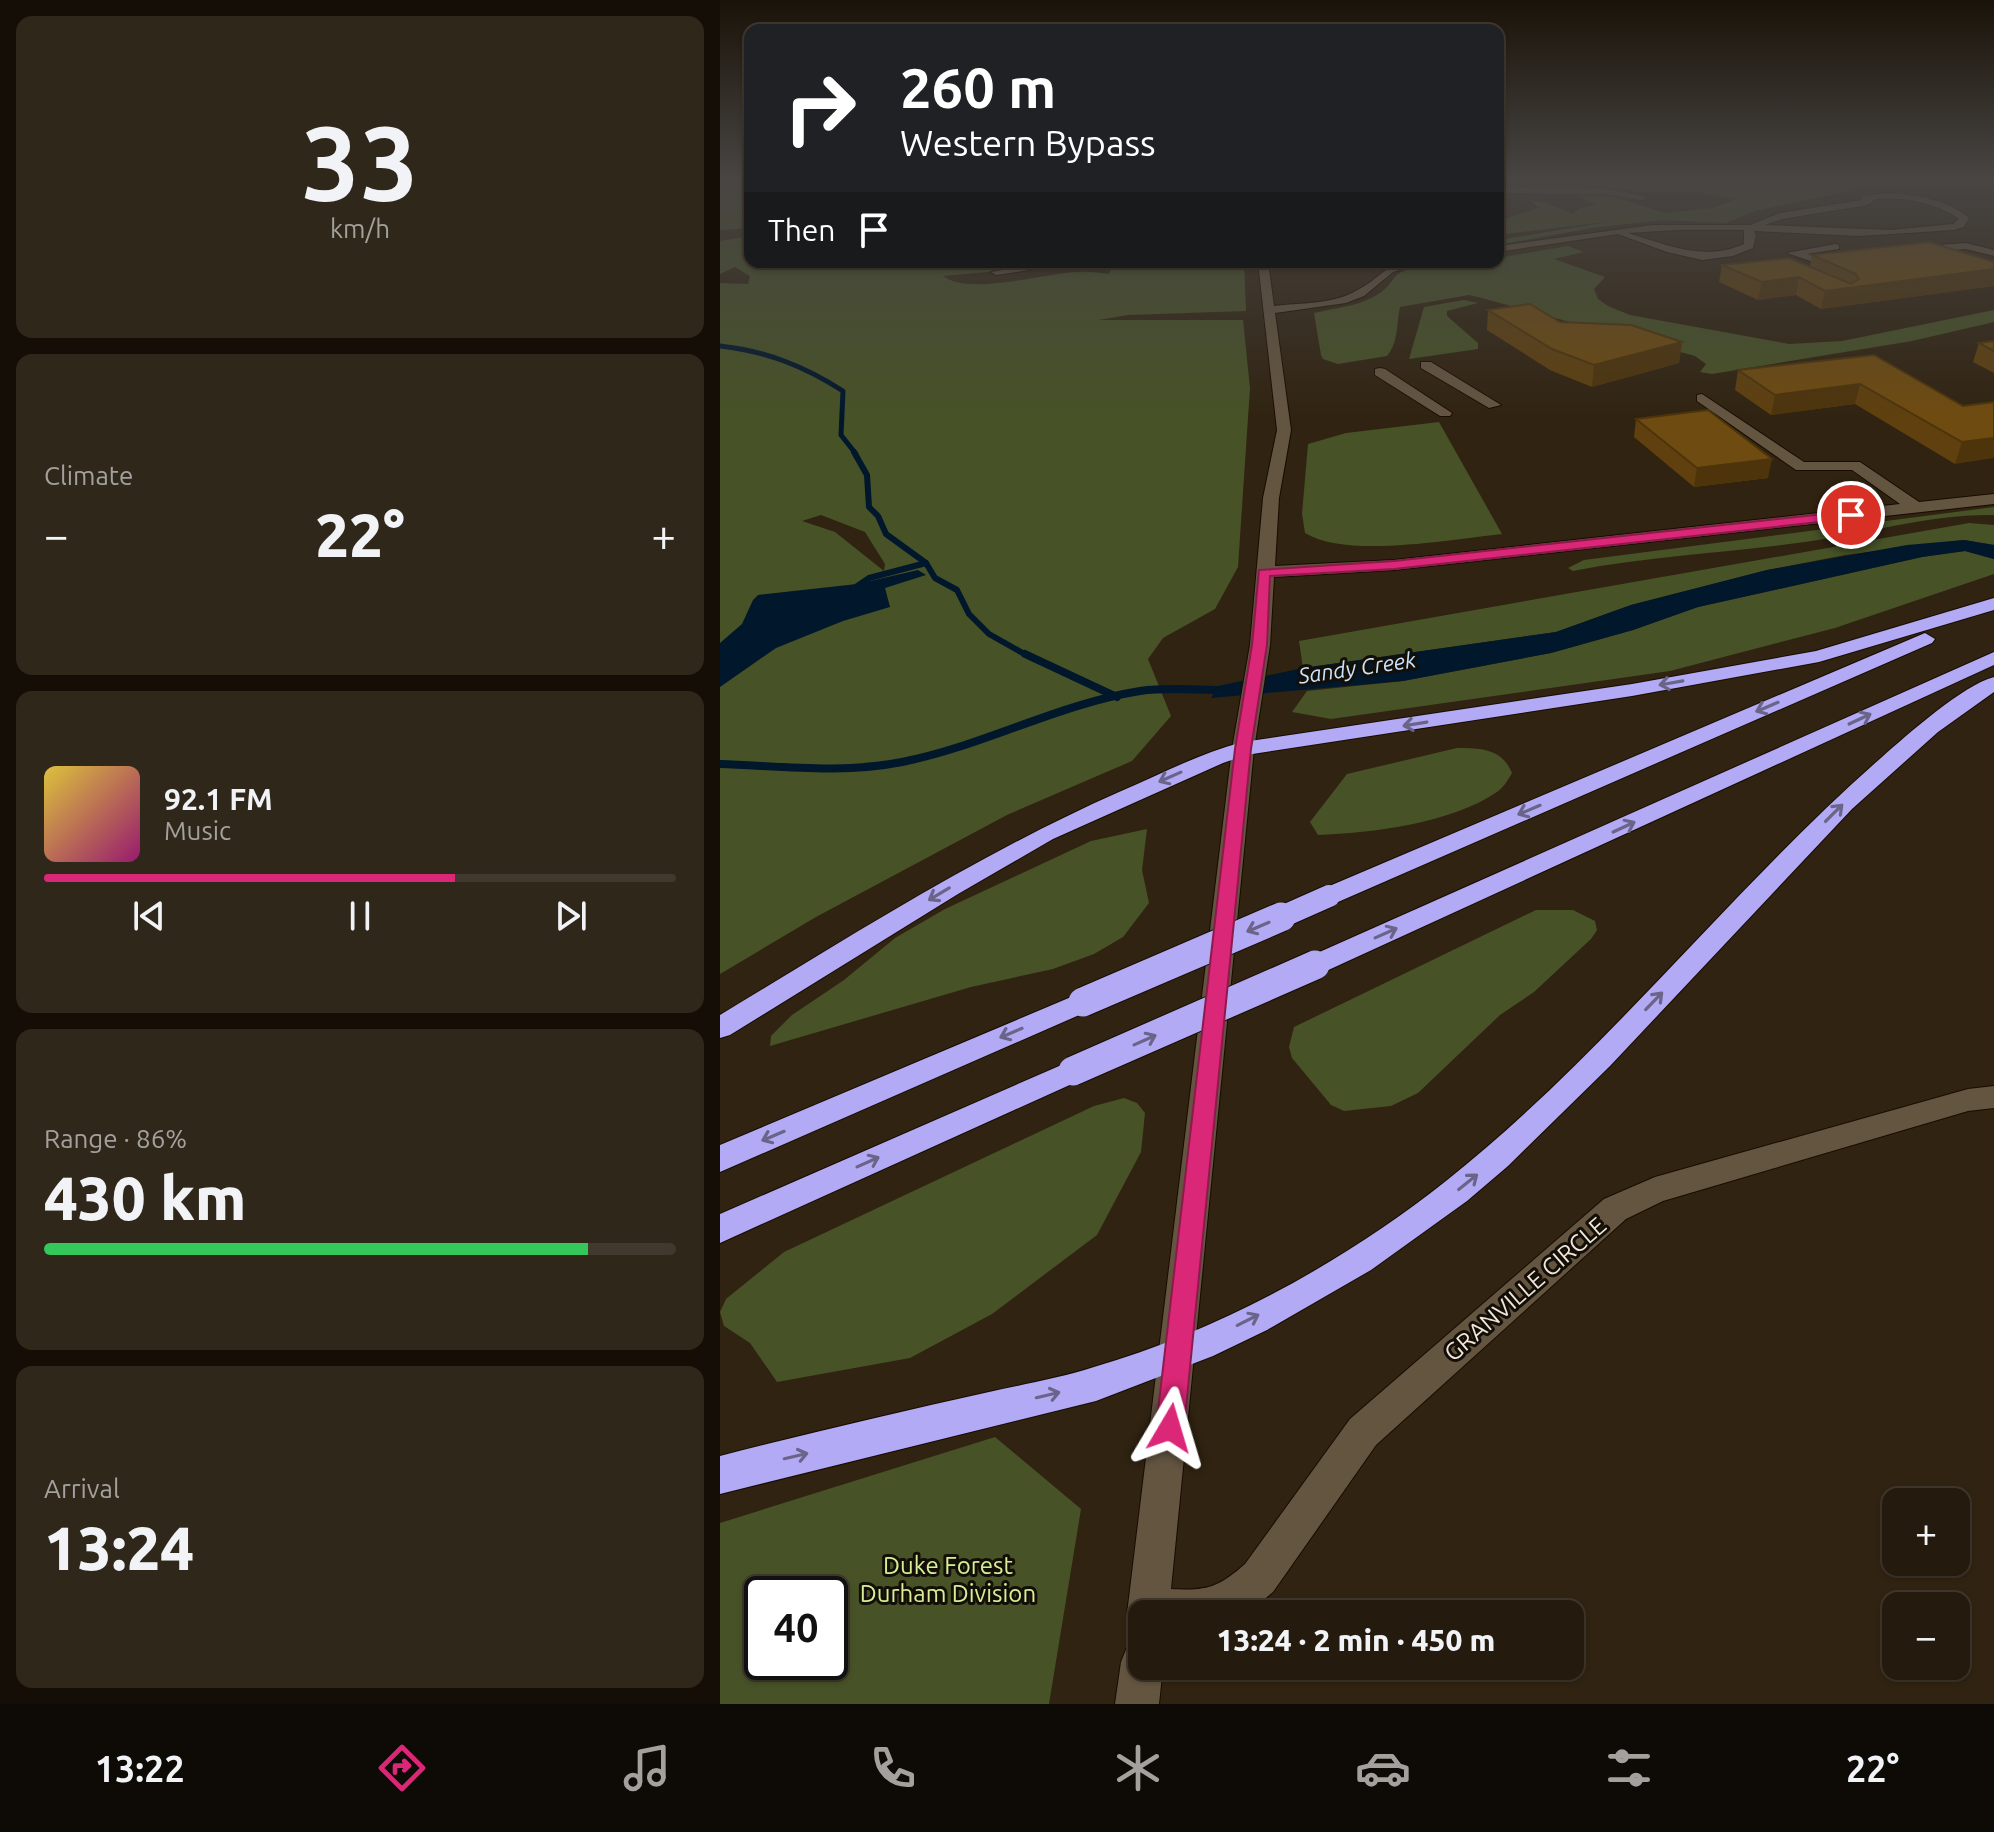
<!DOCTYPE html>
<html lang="en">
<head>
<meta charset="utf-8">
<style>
	body { margin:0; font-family:Ubuntu,sans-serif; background:#30271b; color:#f1f3f6; height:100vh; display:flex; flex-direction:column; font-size:30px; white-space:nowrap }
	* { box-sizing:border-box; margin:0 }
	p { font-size:26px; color:#a3a19d }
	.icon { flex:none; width:44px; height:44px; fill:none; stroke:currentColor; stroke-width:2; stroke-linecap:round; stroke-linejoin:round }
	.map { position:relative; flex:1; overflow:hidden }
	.drawer { display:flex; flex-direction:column; gap:16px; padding:16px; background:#140e07; width:720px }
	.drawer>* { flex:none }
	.hud { position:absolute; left:24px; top:24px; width:760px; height:244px; border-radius:16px; box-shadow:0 2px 6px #0004,0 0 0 2px #41382e; background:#202124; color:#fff; overflow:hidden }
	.controls { position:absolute; left:1162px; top:1488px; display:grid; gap:16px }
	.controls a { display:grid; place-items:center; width:88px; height:88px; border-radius:16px; background:#241a0d; box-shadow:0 2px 6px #0004,0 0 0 2px #41382e; font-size:40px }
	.speed { position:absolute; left:24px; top:1576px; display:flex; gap:16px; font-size:40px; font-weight:700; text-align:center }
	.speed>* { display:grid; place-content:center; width:104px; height:104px; border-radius:50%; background:#241a0d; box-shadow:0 2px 6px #0004,0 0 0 2px #41382e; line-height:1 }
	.speed .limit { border:4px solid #111; border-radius:12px; background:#fff; color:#111 }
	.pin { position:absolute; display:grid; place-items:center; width:68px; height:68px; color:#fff; margin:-34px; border:4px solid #fff; border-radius:50%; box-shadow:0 2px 8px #0007 }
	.me { position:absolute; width:88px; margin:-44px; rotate:7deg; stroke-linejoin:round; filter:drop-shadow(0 0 6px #0008) }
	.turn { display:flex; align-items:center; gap:28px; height:168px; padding:0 24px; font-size:36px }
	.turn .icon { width:104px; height:104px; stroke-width:2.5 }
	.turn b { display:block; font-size:56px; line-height:68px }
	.then { display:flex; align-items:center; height:76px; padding:0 24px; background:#0003; gap:16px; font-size:30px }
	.big { font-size:60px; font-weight:800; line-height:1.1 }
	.drawer .widget { flex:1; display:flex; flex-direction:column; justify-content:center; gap:12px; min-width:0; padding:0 28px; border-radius:16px; background:#30271b }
	.drawer .dial { align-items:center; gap:0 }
	.dial b { font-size:104px; line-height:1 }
	.song { display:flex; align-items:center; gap:24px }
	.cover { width:96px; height:96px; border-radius:12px; background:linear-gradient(135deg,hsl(50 70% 55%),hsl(320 70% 35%)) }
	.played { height:8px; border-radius:4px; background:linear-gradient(90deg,#db2777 65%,#41382e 65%) }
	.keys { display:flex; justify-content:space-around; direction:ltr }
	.heat { display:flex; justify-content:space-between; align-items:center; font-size:44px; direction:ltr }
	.charge { height:12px; border-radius:6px; background:linear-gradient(90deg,#34c759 86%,#41382e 0) }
	.trip { position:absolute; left:408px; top:1600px; width:456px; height:80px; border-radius:16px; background:#241a0d; box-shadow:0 2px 6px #0004,0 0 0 2px #41382e; font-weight:800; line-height:80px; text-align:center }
	.tab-bar { display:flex; height:128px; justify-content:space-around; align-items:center; background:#0e0a05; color:#a3a19d }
	.tab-bar .icon { width:56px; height:56px }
	.tab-bar .on { color:#db2777 }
	.tab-bar b { font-size:36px; color:#f1f3f6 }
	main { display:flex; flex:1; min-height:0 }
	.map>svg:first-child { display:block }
	.green { fill:#475227; fill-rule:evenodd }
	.water { fill:#01172c }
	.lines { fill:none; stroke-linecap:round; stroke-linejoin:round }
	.stream-far2 { stroke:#01172c; stroke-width:5 }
	.stream-far1 { stroke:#01172c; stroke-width:6 }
	.stream { stroke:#01172c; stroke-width:8 }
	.minor-casing { stroke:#180c00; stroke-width:2 }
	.highway-casing { stroke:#180c00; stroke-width:2 }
	.minor { fill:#645541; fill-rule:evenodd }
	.highway { fill:#b2aaf5; fill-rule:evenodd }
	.highway-bridge-far1-casing { stroke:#180c00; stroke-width:24; stroke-linecap:butt }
	.highway-bridge-casing { stroke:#180c00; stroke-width:31; stroke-linecap:butt }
	.highway-bridge-far1 { stroke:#b2aaf5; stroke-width:22 }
	.highway-bridge { stroke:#b2aaf5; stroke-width:29 }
	.wall { fill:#5f400e }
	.shaded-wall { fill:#4d340b }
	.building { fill:#6e4b10; stroke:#4d340b; stroke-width:2 }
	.oneway { stroke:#6a6489 }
	.route { fill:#db2777; stroke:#8e194d; stroke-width:2 }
	.labels { text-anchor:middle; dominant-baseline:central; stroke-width:6; stroke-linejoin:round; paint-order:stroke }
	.water-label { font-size:22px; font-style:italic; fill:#cae4ff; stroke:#130e06 }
	.near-street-label { font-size:24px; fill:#f0e7dc; stroke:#130e06 }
	.near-park-label { font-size:24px; fill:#d6ee96; stroke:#130e06 }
</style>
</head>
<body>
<main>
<section class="drawer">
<div class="widget dial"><b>33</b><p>km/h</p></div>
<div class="widget"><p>Climate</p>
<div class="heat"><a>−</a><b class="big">22°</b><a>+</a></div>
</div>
<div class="widget">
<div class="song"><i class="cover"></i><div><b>92.1 FM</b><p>Music</p></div></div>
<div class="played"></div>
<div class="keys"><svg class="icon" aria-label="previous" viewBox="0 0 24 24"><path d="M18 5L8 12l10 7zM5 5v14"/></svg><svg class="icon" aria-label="pause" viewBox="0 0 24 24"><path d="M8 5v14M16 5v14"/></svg><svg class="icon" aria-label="next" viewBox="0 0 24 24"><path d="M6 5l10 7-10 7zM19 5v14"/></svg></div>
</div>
<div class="widget"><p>Range · 86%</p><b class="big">430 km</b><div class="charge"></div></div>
<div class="widget"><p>Arrival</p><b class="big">13:24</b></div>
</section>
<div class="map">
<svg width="1274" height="1704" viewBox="0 0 1274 1704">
	<rect width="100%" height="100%" fill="#302311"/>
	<g class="green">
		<polygon points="0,179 30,179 30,228 0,230"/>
		<polygon points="778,179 1160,179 1139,184 1130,191 1035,211 1006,223 942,220 872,228 778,245 778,240 894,221 778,235 778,221 819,208 809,200 827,203 852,214 860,208 876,205 852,193 886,194 945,213 993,208 1017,199 974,192 778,189"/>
		<path d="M30 236V262H312L267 272 223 276C248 296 326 273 358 272 368 271 379 273 389 274L394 262H524L526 311 408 315 379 320H523L530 388 518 567 495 609 443 638 428 659 451 716 412 761 287 815 96 917 0 974V283L28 284 30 276 15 267 0 274V241ZM101 515 145 532 165 564 164 571 115 532 82 521Z"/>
		<path d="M848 246 864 252 834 259 885 277 874 289 878 299 888 306 910 315 1069 344 1122 341 1274 310V322L1192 341 992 374 980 372 986 364 975 356 758 297 749 295 680 307C676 324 679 342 667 356L618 364 603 359 601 355 594 313C619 307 645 306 665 289 670 285 673 278 678 274 695 262 756 262 778 262V258Z"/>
		<polygon points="744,300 758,303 727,311 727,316 758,343 758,349 689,359 704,307"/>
		<path d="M719 422 782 534C732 539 627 559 585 533L582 514 588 444 626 433Z"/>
		<path d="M1274 507V515C1210 514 1149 533 1085 542 1008 553 930 556 853 571L848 568 864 560Z"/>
		<polygon points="1249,523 1274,525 1274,545 1244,540 1125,555 1047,570 911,605 836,632 583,668 579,641"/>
		<polygon points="1245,551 1274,559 1274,574 1115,628 950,671 611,719 572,712 587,691 683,681 831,653 913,630 978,607 1202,557"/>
		<path d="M737 748C762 748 782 749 792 773 788 780 783 788 777 792 732 823 652 833 598 835L590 822 627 774Z"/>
		<polygon points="427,829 422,870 429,903 403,937 374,954 333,969 251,987 50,1046 51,1036 72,1015 124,980 175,938 225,909 371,841"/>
		<polygon points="816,910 853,910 875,921 877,930 871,939 814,992 780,1015 698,1093 671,1106 624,1111 611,1105 572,1058 569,1047 574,1027"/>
		<polygon points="404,1098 417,1103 425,1113 421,1152 377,1235 272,1314 190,1358 57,1382 30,1343 4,1326 0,1312 6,1299 64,1252 374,1106"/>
		<path d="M275 1437 361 1509 329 1704H0V1523ZM42 1594H110V1662H42Z"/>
	</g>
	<g class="water">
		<polygon points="1244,540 1274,545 1274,559 1245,551 1202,557 978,607 913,630 831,653 683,681 491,698 498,686 583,668 836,632 911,605 1047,570 1187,545"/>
		<polygon points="198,570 206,575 165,588 170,607 123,621 56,648 0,687 0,643 22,624 33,600 38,595 137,584"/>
	</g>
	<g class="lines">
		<path class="stream-far2" d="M0 346C46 351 84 366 123 391L121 435 136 454"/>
		<g class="stream-far1">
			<polyline points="134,452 147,475 149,507 158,516 166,534 206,563 215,578 237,590 249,614 269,634 308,656"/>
			<polyline points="133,589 149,578 206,563"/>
		</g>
		<g class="stream">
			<polyline points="305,654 397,697"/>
			<path d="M0 764C60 766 122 774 182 762 263 746 338 704 420 691 447 687 478 690 505 690"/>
		</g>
		<g class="minor-casing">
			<g id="minor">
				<polygon points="778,187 884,188 927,197 922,200 884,194 778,193"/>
				<path d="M1168 193C1195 195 1228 199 1249 218L1244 227 1234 230 1140 236 1034 231 1036 235 1033 248 1013 256 982 260 947 252 898 234 778 252V246L932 225H1030L1060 213 1142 200V196ZM1155 199C1184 197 1214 202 1239 219L1233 224 1171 230 1045 225 1062 219 1148 205ZM958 230H1024V244C984 262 948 245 908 233Z"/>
				<polygon points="1246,243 1274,250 1274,256 1246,249 1192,253 1187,250 1192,247"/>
				<path d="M1115 244 1119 245V249L1087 254C1101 258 1112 256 1126 258V262L1102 265 1067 253Z"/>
				<polygon points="331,262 362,262 276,275 271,272"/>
				<path d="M538 262H548L554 306C579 303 612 304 634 292 668 275 660 262 706 262L673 272 644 296 626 303 555 313 571 430 559 498 555 566 674 560 1180 504 1132 470H1076L977 401V395L982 394 1084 462H1140L1199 502 1274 494V504L674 570 554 577 550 645 534 749 451 1589C486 1591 498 1588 525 1564L630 1419 884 1199 935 1177 1248 1089 1274 1086V1108L1248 1111 943 1201 906 1219 656 1445 553 1592 527 1614H422V1632L413 1629 407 1614 512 749 530 645 543 498 557 430Z"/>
				<polygon points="701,362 711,362 781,405 769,408 701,368"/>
				<polygon points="660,368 665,369 732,413 730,416 720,416 655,375 655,369"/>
				<polygon points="422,1641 422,1666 443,1666 439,1704 395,1704 401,1662 407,1647"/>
			</g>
		</g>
		<g class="highway-casing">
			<g id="highway">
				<path d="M1274 598V610L1099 662 912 696 526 755 503 763 333 839 238 894 10 1035 0 1038V1015C131 936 259 854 399 792 439 775 480 753 523 742L912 684 1096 651Z"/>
				<polygon points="1205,633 1215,639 1212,643 618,902 600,902 597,896 600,890"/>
				<polygon points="1274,652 1274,665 604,972 595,974 586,972 582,965 586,958"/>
				<path d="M1274 677V692L1218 732 1132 809 890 1066 788 1166 747 1201 651 1270 547 1330 493 1356 376 1401 0 1494V1456C89 1433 179 1412 269 1392 304 1384 340 1378 374 1367 500 1330 624 1262 726 1181 886 1054 1009 891 1162 757 1187 735 1243 685 1274 677Z"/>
				<polygon points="363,992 373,995 377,1002 373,1009 0,1172 0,1145"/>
				<polygon points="353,1060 363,1063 367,1071 363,1079 0,1243 0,1214"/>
			</g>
		</g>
		<use href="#minor" class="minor"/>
		<use href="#highway" class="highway"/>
		<g class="highway-bridge-far1-casing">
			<polyline id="highway-bridge-far1" points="557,919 609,896"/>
		</g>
		<g class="highway-bridge-casing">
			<g id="highway-bridge">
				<polyline points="363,1002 561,917"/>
				<polyline points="353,1071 595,965"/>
			</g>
		</g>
		<use href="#highway-bridge-far1" class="highway-bridge-far1"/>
		<use href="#highway-bridge" class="highway-bridge"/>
	</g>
	<g class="wall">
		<polygon points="1092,255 1274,262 1274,286 1101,309 1076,295 1038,300 999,282 1002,265 1090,267"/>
		<polygon points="768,310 962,342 959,363 872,387 830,370 767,330"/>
		<polygon points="1274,341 1274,373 1253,362 1259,343"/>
		<polygon points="1154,355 1243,406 1274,402 1235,464 1135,404 1051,415 1015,390 1018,370"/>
		<polygon points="916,419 1048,478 974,487 914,437"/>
	</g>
	<g class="shaded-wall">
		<polygon points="1274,269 1274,286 1101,309 1105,291"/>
		<polygon points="1079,277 1076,295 1038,300 1042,282"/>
		<polygon points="962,342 959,363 872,387 874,365"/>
		<polygon points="1140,384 1135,404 1051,415 1055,395"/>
		<polygon points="1274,438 1274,458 1235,464 1242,442"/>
		<polygon points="1052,459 1048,478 974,487 977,468"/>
	</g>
	<g class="building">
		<polygon points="1209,242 1274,262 1274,269 1105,291 1079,277 1042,282 1002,265 1069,258 1131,284 1139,279 1136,274 1092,255"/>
		<polygon points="810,304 840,322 911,325 962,342 874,365 832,349 768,310"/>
		<polygon points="1274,341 1274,351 1259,343"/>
		<polygon points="1154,355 1243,406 1274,402 1274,438 1242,442 1140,384 1055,395 1018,370"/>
		<polygon points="988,410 1052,459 977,468 916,419"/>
	</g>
	<defs><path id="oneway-shaft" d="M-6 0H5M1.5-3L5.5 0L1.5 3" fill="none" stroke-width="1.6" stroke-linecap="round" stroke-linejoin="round" transform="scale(2)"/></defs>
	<g class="oneway">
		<use href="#oneway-shaft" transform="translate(951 683) rotate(170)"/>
		<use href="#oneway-shaft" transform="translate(1047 707) rotate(157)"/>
		<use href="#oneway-shaft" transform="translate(1140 719) rotate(-25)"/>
		<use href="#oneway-shaft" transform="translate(695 724) rotate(171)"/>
		<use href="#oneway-shaft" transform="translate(450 777) rotate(156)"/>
		<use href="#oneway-shaft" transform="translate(809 810) rotate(157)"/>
		<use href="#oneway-shaft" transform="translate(1114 813) rotate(-45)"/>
		<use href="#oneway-shaft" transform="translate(904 827) rotate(-25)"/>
		<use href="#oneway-shaft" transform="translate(219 894) rotate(149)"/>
		<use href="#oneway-shaft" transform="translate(538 927) rotate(157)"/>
		<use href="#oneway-shaft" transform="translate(666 933) rotate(-24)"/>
		<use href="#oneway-shaft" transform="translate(934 1001) rotate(-46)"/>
		<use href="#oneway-shaft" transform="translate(291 1033) rotate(157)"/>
		<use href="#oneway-shaft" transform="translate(425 1040) rotate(-24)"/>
		<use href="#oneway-shaft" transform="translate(53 1136) rotate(157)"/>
		<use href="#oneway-shaft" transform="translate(148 1162) rotate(-24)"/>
		<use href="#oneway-shaft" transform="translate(748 1182) rotate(-39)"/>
		<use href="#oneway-shaft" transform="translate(528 1320) rotate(-27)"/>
		<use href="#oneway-shaft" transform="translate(328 1395) rotate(-13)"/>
		<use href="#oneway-shaft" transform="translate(76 1456) rotate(-13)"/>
	</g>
	<linearGradient id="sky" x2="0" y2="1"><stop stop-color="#1a1309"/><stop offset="0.43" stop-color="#484543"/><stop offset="1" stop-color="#484543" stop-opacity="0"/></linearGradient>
	<rect width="1274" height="417" fill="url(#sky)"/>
	<polygon class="route" points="1131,511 1136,513 1136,518 674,569 550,576 547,645 531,749 464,1428 460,1438 450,1442 440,1438 436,1428 515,749 532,645 539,570 674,561"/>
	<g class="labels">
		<g class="water-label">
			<text transform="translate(637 667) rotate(-8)">Sandy Creek</text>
		</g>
		<g class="near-street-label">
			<text transform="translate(805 1289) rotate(-41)">GRANVILLE CIRCLE</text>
		</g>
		<g class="near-park-label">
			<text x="228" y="1565">Duke Forest<tspan x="228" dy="28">Durham Division</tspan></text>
		</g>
	</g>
</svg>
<div class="controls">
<a>+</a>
<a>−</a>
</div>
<div class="speed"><div class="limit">40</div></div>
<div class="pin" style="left:1131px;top:515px;background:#d93025"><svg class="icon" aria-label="arrive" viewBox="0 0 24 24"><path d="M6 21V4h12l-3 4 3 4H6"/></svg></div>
<svg class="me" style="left:450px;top:1428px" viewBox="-20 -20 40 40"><path d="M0-17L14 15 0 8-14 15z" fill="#db2777" stroke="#fff" stroke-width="4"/></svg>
<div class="trip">13:24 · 2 min · 450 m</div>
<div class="hud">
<div class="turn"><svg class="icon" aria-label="right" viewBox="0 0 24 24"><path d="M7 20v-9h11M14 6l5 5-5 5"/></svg><div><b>260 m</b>Western Bypass</div></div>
<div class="then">Then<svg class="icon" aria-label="arrive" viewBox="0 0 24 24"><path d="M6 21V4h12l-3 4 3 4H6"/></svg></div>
</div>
</div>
</main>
<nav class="tab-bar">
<b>13:22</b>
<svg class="icon on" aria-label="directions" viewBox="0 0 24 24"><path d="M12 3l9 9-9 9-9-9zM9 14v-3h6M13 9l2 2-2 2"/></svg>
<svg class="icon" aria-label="music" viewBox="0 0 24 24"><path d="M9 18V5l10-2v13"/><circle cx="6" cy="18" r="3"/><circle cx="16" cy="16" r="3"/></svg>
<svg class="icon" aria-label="phone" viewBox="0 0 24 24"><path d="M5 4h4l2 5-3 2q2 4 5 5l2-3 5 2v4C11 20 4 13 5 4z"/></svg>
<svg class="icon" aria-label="climate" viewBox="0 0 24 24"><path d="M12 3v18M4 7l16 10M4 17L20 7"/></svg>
<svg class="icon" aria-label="car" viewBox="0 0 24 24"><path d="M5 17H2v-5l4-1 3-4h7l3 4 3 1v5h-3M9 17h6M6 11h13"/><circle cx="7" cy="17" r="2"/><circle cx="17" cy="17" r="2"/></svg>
<svg class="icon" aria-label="filters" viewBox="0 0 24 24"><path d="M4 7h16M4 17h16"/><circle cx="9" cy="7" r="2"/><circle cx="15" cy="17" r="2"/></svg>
<b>22°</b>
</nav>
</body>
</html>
